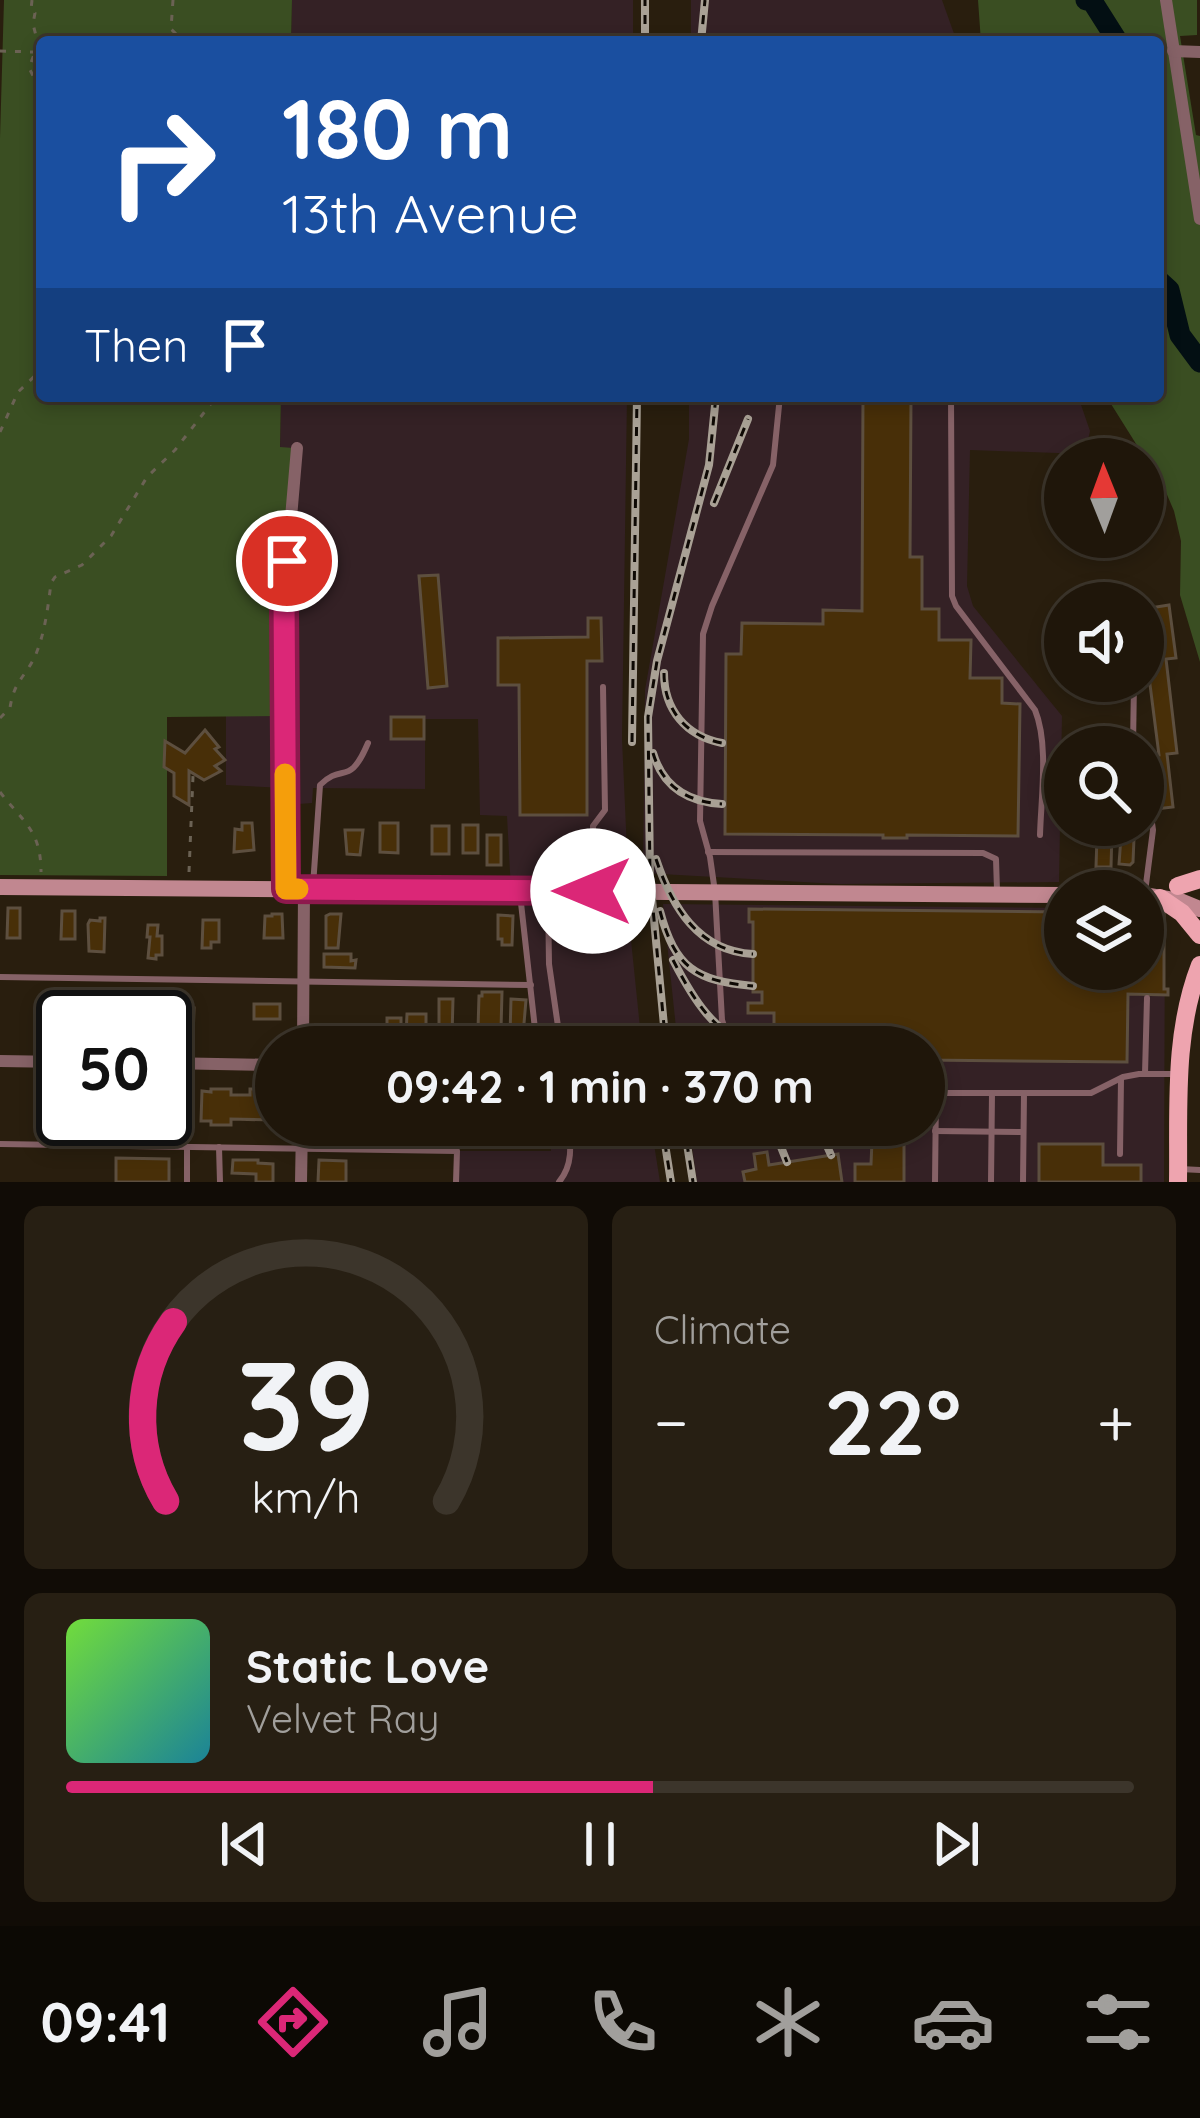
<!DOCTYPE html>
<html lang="en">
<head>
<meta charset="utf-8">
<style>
	body { margin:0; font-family:Quicksand,sans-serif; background:#271f13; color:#f1f3f6; height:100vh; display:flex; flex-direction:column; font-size:45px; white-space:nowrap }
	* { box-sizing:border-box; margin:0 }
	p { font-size:39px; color:#a19f9c }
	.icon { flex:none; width:66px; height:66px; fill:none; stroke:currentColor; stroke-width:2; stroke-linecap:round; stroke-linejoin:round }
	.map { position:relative; height:1182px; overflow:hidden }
	.panel { display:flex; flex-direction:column; gap:24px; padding:24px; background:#110c06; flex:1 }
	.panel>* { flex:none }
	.top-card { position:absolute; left:36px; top:36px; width:1128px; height:366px; border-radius:12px; box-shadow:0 6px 18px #0003,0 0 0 3px #3c352b; background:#1a4fa0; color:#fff; overflow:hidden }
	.needle { width:78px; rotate:359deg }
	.fabs { position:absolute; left:1044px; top:438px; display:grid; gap:24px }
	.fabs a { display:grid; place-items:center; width:120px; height:120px; border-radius:50%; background:#1f160a; box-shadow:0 6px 18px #0003,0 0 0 3px #3c352b; font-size:60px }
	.speed { position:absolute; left:36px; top:990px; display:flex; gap:24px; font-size:60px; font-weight:700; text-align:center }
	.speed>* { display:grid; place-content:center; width:156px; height:156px; border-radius:50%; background:#1f160a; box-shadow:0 6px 18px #0003,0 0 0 3px #3c352b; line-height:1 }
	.speed .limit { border:6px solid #111; border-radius:18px; background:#fff; color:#111 }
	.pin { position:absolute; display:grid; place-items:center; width:102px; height:102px; color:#fff; margin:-51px; border:6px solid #fff; border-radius:50%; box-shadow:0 3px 12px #0007 }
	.me { position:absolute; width:132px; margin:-66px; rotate:270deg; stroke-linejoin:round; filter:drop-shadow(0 0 9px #0008) }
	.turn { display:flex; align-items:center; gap:42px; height:252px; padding:0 48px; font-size:54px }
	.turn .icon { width:156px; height:156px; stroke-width:2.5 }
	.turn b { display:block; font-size:84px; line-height:102px }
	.then { display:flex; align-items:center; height:114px; padding:0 48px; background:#0003; gap:24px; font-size:45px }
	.big { font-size:90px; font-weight:700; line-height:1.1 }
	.panel .widget { flex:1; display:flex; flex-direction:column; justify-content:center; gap:18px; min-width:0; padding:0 42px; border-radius:18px; background:#271f13 }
	.panel .dial { align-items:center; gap:0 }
	.dial svg { height:312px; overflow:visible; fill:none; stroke:#3c352b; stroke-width:7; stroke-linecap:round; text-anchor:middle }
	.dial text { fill:#f1f3f6; stroke:none }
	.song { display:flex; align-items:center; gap:36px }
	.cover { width:144px; height:144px; border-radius:18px; background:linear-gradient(135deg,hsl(100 70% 55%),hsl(190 70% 35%)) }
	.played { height:12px; border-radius:6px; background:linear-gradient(90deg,#db2777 55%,#3c352b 55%) }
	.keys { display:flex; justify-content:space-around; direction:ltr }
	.heat { display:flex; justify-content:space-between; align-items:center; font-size:66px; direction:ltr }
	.panel .tiles { flex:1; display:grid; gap:24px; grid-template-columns:1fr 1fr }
	.widget:last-child { grid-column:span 2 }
	.trip { position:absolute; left:255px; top:1026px; width:690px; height:120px; border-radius:60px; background:#1f160a; box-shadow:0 6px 18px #0003,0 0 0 3px #3c352b; font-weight:700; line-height:120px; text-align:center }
	.tabs { display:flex; height:192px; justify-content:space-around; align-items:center; background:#0c0904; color:#a19f9c }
	.tabs .icon { width:84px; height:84px }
	.tabs .selected { color:#db2777 }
	.tabs b { font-size:54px; color:#f1f3f6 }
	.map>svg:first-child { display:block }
	.industrial { fill:#342125 }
	.green { fill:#3a4e22 }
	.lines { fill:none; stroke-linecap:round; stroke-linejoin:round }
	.river { stroke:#030f13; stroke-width:21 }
	.building { fill:#482f08; stroke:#5d4f3f; stroke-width:3 }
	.path { stroke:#6b6254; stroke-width:3; stroke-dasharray:6 9; stroke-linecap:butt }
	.lane { stroke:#866267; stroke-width:6 }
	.street { stroke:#866267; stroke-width:12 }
	.secondary { stroke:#c18790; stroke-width:16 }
	.primary { stroke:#eea4af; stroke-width:18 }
	.rail-casing { stroke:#a9a195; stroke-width:8 }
	.rail { stroke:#0e0904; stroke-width:3; stroke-dasharray:9; stroke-linecap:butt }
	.route-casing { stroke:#8e194d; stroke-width:30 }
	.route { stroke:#db2777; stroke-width:21 }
	.slow { stroke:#f59e0b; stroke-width:21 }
</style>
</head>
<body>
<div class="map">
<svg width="1200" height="1182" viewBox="0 0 1200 1182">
	<rect width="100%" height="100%" fill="#291e0e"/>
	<g class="industrial">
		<polygon points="292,0 633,0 633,42 291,42"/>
		<polygon points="691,0 942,0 957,42 691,42"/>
		<polygon points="281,396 627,396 622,739 631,940 642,1047 537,1047 520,892 511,891 507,816 480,815 478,719 425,719 425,789 313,788 312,803 285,805 285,788 226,785 226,716 277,716 285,713 296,448 280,448"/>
		<polygon points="689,396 1078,396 1090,431 1085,454 970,450 967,586 973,606 1062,716 1059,882 839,884 643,873 645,690 689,439"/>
		<polygon points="663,904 1065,908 1065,969 1143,969 1143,908 1165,908 1164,1182 697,1182 689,1125 924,1125 924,1047 678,1047"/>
		<polygon points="548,1125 651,1125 660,1182 456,1182 457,1151 551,1151"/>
	</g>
	<g class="green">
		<polygon points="4,0 292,0 291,42 42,42 42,396 281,396 280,447 293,448 278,595 278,716 167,717 167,876 0,875 0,138"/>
		<polygon points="978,0 1197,0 1197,35 1180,36 1196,135 1200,136 1200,662 1180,595 1181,541 1174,511 1165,490 1106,396 1158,396 1158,42 981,42"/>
	</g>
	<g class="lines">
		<g class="river">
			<polyline points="1086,0 1092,1 1118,42"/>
			<polyline points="1158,280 1169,290 1180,335 1200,362"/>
		</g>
	</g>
	<g class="building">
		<polygon points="863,396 911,396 910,557 922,557 922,609 939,609 939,640 971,640 970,678 1002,678 1002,703 1020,704 1018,836 907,835 907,838 883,838 883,835 725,834 726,654 741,654 742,623 823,624 823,610 862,611"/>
		<polygon points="438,575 447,686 428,688 419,576"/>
		<polygon points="1169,605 1176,658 1166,659 1177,753 1167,754 1173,807 1155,809 1149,756 1159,755 1147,661 1156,660 1150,608"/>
		<polygon points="588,618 601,618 602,661 587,661 587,815 520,815 519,685 498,685 498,638 588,637"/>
		<rect x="391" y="717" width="33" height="22"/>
		<polygon points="205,730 219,747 215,749 225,760 215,766 221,771 204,780 189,771 189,805 174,796 174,773 164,767 165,741 185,753"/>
		<polygon points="242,823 252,823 254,850 234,852 235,829 242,830"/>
		<polygon points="380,823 398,823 398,853 380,852"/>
		<rect x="463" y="825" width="15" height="28"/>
		<rect x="432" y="826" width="17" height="28"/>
		<polygon points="345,830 363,830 360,855 347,854"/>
		<polygon points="1105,831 1112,831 1111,867 1096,867 1097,837 1105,837"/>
		<rect x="487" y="835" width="14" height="30"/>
		<polygon points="1121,837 1134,838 1133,862 1130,865 1119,864"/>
		<polygon points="8,908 20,908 20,938 7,938"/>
		<polygon points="749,909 1065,912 1065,969 1143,969 1143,913 1164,913 1164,989 1168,989 1168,995 1128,994 1127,1062 924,1060 924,1047 774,1047 774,1013 748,1013 748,1003 762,1003 762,992 753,992 753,922 749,922"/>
		<polygon points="62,911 75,911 75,939 61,939"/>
		<polygon points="272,914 282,914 283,938 264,938 265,916 272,916"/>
		<polygon points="330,914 341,914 338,948 326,948 326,916"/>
		<polygon points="498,915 513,916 512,945 502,945 502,939 498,939"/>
		<polygon points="100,918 105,918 104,952 89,951 88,924 90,920 100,921"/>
		<polygon points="203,920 219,920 219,942 211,942 211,948 202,948"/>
		<polygon points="148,925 158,925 157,936 162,936 162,955 156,955 156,959 148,958 150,937 147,937"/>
		<polygon points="324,954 351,954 351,961 356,960 355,968 324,967"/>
		<polygon points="482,992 502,992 501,1029 478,1029 479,996 482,996"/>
		<polygon points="439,999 453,999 452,1036 439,1036"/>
		<polygon points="511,999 526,1000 523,1035 510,1035"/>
		<rect x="254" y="1004" width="26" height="15"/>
		<polygon points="179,1008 194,1008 193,1039 178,1039"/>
		<polygon points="407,1014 426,1014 426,1036 406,1036"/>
		<rect x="387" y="1018" width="14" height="29"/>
		<polygon points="165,1088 191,1088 191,1102 187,1102 187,1110 173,1110 173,1121 154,1121 165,1119"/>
		<polygon points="211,1089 231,1089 231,1095 250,1095 250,1089 256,1089 256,1095 272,1095 271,1120 231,1119 231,1125 211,1125 211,1121 201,1121 202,1091 211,1092"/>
		<polygon points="693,1125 728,1125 730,1138 697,1144"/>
		<polygon points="872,1141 904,1141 904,1182 855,1182 855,1164 871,1164"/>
		<polygon points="1039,1144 1103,1144 1103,1165 1141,1165 1141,1182 1039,1182"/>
		<polygon points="767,1152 769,1165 838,1154 842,1182 745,1182 743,1172 756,1169 754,1154"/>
		<polygon points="116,1158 169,1159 169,1182 116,1182"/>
		<polygon points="233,1160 258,1160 258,1163 273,1164 273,1182 256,1182 256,1174 232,1173"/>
		<polygon points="319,1160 346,1161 346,1182 318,1182"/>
	</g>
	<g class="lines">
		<g class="path">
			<polyline points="32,0 31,10 35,13 33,24 38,44 29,68 42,93"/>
			<polyline points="173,0 171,29 184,42"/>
			<polyline points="0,51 34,52"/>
			<polyline points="0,432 18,392 42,369"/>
			<path d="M0 718 10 708C14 680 26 677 36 654 45 632 48 607 51 583L55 577 82 565 111 536 147 477 175 450 213 401 214 396"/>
			<path d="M0 792C23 822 41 830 41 872"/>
			<polyline points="189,872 193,776"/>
		</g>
		<g class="lane">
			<path d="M951 396 952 596 956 606 1035 710C1049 744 1041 798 1040 835"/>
			<polyline points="1133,747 1134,681"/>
			<polyline points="1143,809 1152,823 1153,830 1145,892"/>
			<polyline points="708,852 983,853 996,859 997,890"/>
			<path d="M313 886 320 785C343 762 349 788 368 743"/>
			<polyline points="593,888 593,826 605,810 603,687"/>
			<polyline points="520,894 537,1047"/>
			<polyline points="548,895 549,964 561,1047"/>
			<polyline points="0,977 531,985"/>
			<polyline points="731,1047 722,1020 715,892 710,857 700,821 703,634 712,606 773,465 780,396"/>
			<polyline points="1145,1074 1147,998"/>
			<polyline points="924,1093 1091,1093 1123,1077 1139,1074 1177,1074"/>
			<polyline points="935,1131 1022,1132"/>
			<polyline points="472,1135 472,1125"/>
			<polyline points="0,1144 457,1151 456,1182"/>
			<polyline points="187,1147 187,1182"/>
			<polyline points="219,1147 220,1182"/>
			<polyline points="1120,1154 1121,1079"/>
			<polyline points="1180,1169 1200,1170"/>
			<path d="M559 1182C573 1165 571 1146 568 1125"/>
			<polyline points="935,1182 936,1093"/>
			<polyline points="991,1182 992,1093"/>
			<polyline points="1023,1182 1024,1093"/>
		</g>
		<g class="street">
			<polyline points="1166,0 1200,219"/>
			<polyline points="1173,51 1200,52"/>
			<polyline points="286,889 284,599 297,448"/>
			<polyline points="303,1047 304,889"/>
			<polyline points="0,1061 63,1062"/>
			<polyline points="165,1063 276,1065"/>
			<polyline points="301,1182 302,1125"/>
		</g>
		<g class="secondary">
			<polyline points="0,887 1065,895"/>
			<polyline points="1143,895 1180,901 1200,909"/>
		</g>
		<g class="primary">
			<polyline points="1178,886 1200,879"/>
			<polyline points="1160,898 1182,913 1200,935"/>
			<path d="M1178 1182C1179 1109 1173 1034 1200 965"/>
		</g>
		<g class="rail-casing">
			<g id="rail">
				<polyline points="645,42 645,0"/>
				<polyline points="701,42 705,0"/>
				<polyline points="740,396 741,400"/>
				<polyline points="714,503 748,419"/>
				<path d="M664 673C664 710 686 736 722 743"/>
				<polyline points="632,742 637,396"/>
				<path d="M653 753C663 787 688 802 722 804"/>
				<path d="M656 859C672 907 698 951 753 954"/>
				<path d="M660 911C675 968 696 981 753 986"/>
				<path d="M673 960C692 997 715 1037 758 1047"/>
				<polyline points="666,1047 650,877 648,717 657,661 709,465 716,396"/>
				<polyline points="662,1125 671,1182"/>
				<polyline points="684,1125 693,1182"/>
				<polyline points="769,1125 779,1142 787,1162"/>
				<polyline points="811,1125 823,1137 831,1155"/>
				<polyline points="835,1125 864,1133 903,1134"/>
			</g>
		</g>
		<use href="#rail" class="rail"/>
	</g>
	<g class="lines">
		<g class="route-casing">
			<polyline id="route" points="287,561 284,598 286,889 593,891"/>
		</g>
		<use href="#route" class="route"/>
		<polyline class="slow" points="285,774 286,889 298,889"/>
	</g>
</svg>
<div class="fabs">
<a><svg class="needle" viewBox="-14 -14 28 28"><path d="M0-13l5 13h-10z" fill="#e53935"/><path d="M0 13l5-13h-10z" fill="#a19f9c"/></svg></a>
<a><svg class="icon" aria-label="sound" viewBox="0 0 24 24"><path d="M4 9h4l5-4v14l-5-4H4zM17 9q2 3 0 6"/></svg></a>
<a><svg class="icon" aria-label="search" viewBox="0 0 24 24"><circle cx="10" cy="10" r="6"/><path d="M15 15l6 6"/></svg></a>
<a><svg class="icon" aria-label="layers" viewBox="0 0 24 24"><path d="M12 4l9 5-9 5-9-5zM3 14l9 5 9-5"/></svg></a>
</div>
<div class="speed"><div class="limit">50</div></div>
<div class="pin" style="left:287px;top:561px;background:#d93025"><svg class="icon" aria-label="arrive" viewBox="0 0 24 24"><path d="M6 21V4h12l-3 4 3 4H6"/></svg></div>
<svg class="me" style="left:593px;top:891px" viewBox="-20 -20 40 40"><circle r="19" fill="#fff"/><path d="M0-13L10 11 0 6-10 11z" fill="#db2777"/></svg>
<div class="trip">09:42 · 1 min · 370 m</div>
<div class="top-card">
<div class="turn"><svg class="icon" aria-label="right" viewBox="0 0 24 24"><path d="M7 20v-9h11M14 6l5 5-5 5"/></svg><div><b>180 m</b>13th Avenue</div></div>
<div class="then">Then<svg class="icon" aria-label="arrive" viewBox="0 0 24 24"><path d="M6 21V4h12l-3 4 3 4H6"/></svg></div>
</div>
</div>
<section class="panel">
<div class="tiles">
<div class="widget dial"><svg viewBox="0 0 100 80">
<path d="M14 69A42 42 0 1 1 86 69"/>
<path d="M14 69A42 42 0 0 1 16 23" stroke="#db2777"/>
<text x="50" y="56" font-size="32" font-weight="700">39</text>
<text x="50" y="72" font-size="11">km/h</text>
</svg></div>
<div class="widget"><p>Climate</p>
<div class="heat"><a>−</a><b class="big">22°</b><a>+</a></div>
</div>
<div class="widget">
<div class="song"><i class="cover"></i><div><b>Static Love</b><p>Velvet Ray</p></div></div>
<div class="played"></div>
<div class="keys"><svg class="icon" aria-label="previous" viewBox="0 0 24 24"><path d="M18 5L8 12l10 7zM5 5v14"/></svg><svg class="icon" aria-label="pause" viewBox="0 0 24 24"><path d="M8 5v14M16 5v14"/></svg><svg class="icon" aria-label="next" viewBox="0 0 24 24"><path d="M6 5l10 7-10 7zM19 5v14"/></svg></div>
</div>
</div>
</section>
<nav class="tabs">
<b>09:41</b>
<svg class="icon selected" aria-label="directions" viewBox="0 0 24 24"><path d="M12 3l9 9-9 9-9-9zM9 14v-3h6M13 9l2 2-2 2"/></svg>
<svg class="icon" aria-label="music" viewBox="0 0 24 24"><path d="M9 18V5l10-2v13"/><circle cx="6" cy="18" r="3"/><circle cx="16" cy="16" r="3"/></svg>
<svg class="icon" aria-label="phone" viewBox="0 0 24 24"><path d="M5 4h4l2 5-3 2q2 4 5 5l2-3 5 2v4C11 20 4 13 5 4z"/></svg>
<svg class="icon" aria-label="climate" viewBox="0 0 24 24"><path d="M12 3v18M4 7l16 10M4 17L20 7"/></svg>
<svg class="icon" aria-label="car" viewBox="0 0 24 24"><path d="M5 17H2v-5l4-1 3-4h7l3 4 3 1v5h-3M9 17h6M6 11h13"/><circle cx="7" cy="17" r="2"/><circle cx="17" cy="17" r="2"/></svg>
<svg class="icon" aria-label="filters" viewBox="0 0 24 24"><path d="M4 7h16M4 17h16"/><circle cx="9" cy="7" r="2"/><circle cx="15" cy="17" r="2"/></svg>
</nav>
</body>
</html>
